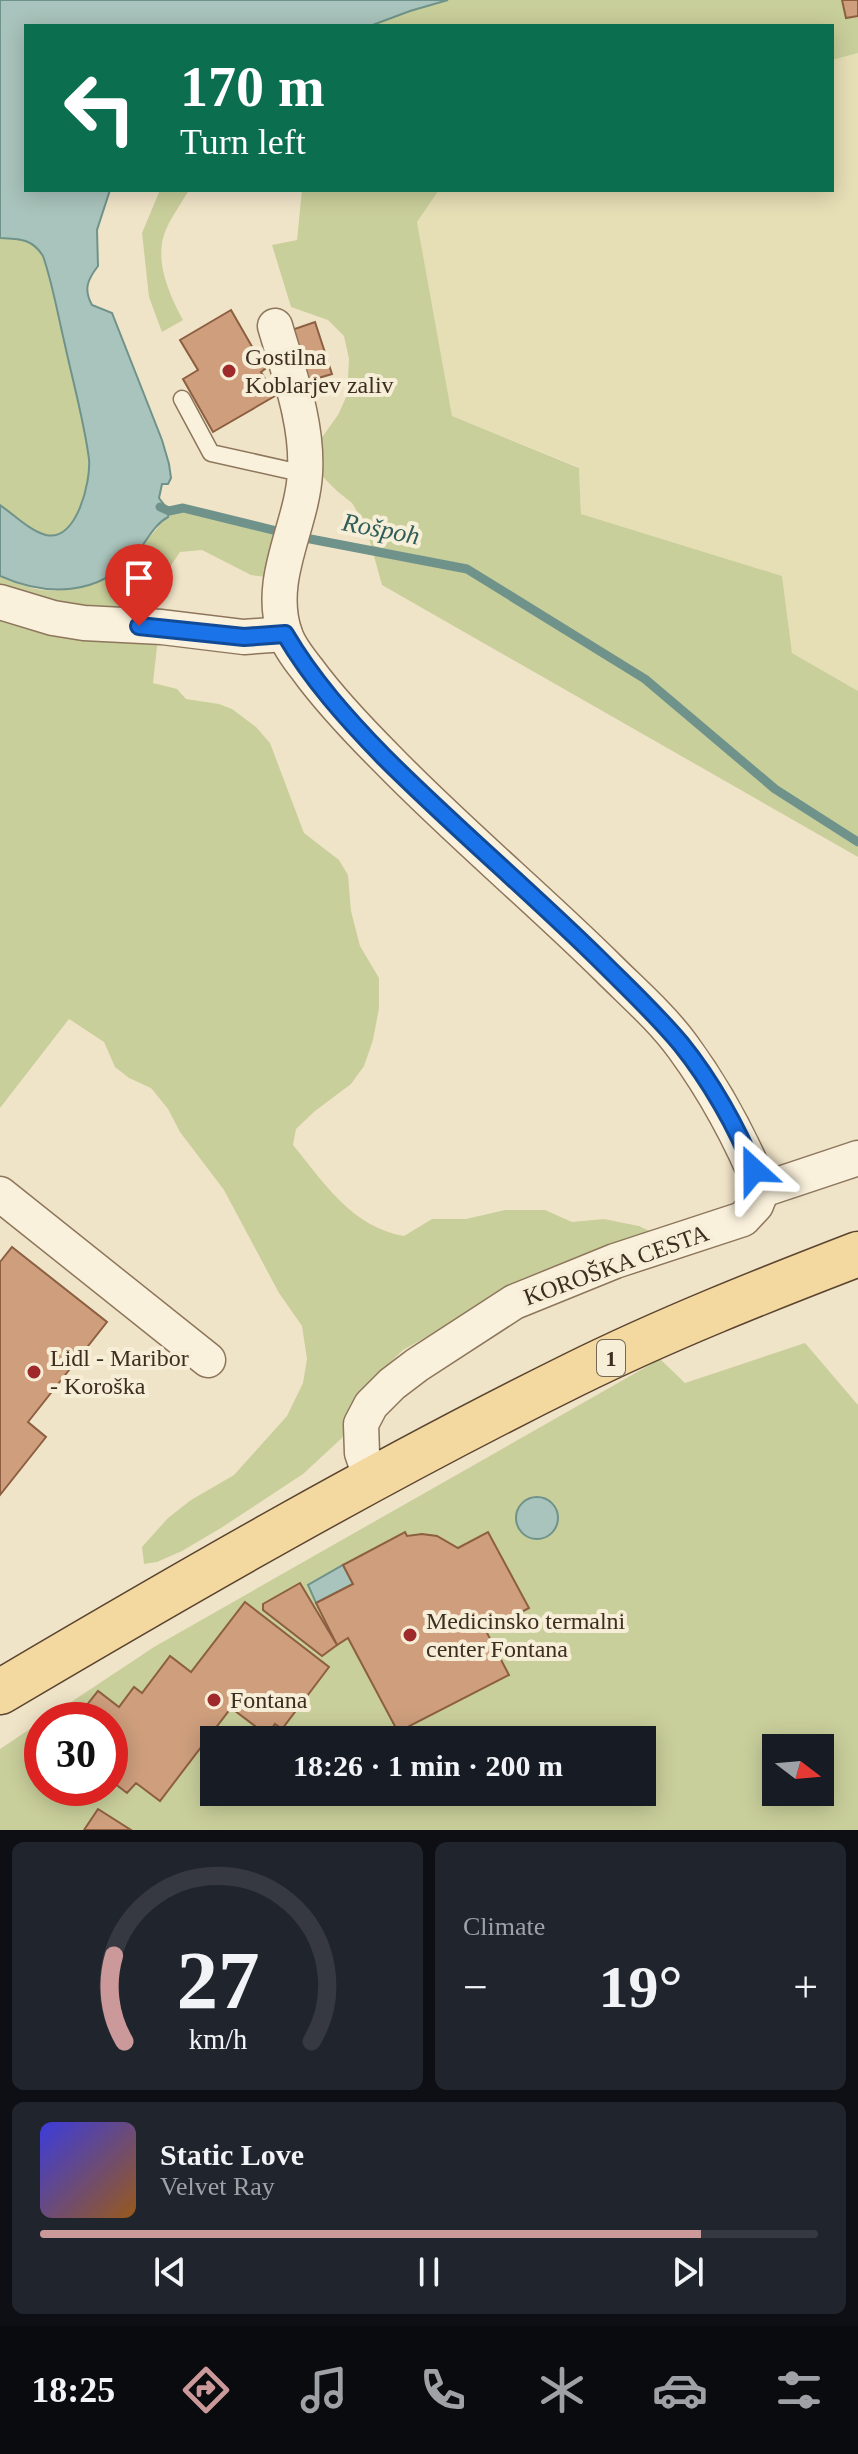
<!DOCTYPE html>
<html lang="en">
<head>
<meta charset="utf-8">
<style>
	body { margin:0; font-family:Georgia,serif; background:#20242c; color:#f1f3f6; height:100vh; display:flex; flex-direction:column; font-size:30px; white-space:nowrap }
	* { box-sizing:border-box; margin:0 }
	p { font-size:26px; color:#9ea1a6 }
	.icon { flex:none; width:44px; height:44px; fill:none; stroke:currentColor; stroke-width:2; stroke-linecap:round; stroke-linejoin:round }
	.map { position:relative; height:1830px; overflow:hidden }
	.side { display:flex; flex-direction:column; gap:12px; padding:12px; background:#0d0f14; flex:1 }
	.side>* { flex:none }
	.guide { position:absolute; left:24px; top:24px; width:810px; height:168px; border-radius:0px; box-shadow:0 4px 20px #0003; background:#0b6e4f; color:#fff; overflow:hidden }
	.needle { width:52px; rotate:106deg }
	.buttons { position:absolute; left:762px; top:1734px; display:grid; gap:16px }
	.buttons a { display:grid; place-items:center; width:72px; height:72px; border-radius:0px; background:#171b24; box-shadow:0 4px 20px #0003; font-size:40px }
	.speed { position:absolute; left:24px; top:1702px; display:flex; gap:16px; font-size:40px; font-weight:700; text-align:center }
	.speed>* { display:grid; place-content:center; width:104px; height:104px; border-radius:50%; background:#171b24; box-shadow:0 4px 20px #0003; line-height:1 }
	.speed .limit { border:12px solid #d22; background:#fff; color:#111 }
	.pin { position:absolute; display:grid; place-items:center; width:68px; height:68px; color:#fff; margin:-82px -34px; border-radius:50% 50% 50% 0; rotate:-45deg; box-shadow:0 0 8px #0007 }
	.pin .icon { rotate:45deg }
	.me { position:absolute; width:88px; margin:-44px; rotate:336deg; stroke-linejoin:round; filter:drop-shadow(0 0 6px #0008) }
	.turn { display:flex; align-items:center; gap:28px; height:168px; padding:0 24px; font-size:36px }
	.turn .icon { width:104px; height:104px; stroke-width:2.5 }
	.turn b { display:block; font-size:56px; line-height:68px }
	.big { font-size:60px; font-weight:800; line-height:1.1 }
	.side .card { flex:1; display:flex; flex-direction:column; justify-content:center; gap:12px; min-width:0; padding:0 28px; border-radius:12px; background:#20242c }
	.side .dial { align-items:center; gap:0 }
	.dial svg { height:208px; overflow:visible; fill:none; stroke:#363941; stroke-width:7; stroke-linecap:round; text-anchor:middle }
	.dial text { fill:#f1f3f6; stroke:none }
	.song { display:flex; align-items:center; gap:24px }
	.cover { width:96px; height:96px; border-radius:12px; background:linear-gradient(135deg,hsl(240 70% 55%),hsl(30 70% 35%)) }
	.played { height:8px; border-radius:4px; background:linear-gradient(90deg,#cc999b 85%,#363941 85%) }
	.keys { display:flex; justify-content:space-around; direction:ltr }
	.heat { display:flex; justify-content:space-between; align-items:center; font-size:44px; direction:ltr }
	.side .tiles { flex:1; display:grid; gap:12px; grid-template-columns:1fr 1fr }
	.card:last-child { grid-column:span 2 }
	.trip { position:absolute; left:200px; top:1726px; width:456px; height:80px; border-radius:0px; background:#171b24; box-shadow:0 4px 20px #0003; font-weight:800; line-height:80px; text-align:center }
	.tabs { display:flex; height:128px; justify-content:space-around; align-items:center; background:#090b0e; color:#9ea1a6 }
	.tabs .icon { width:56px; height:56px }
	.tabs .selected { color:#cc999b }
	.tabs b { font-size:36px; color:#f1f3f6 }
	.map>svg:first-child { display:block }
	.farmland { fill:#e6deb5 }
	.green { fill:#c9cf9b; fill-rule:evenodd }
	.water { fill:#a9c4bc; stroke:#6f938a; stroke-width:2 }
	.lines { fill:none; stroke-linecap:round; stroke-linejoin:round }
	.stream { stroke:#6f938a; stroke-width:9 }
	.building { fill:#cf9f7d; stroke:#8d5f41; stroke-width:2 }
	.service-casing { stroke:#8d765c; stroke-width:19 }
	.minor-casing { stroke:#8d765c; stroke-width:37 }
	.primary-casing { stroke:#5b4430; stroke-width:47 }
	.service { stroke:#faf1dc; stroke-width:16 }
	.minor { stroke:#faf1dc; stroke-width:34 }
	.primary { stroke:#f3d9a0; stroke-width:44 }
	.route-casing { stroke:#114b97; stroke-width:20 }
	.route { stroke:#1a73e8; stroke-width:14 }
	.poi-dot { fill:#9e2a2b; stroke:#f7eed8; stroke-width:3 }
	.labels { text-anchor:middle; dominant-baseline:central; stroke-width:8; stroke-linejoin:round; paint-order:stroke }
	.shield { fill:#f7eed8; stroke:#756857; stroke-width:2 }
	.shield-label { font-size:22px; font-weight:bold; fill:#3d2e20 }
	.poi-label { font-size:24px; fill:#3d2e20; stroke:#f7eed8; text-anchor:start }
	.street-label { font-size:24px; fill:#3d2e20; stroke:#f7eed8 }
	.water-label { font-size:26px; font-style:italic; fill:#2f5d5a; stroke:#f7eed8 }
</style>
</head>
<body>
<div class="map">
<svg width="858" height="1830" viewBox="0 0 858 1830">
	<rect width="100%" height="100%" fill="#f0e4c8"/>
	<polygon class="farmland" points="858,53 858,691 792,653 782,576 581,514 579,467 452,416 417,222 439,190 832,190 832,60"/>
	<g class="green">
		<polygon points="448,0 858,0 858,53 832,60 832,26 370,26 410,11"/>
		<path d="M160 190H189C181 204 169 220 164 235 155 263 170 296 183 320L162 332 149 297 142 233Z"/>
		<polygon points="302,190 439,190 417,222 452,416 579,468 581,514 782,576 792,653 858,691 858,857 382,585 366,527 352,503 337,491 320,474 315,447 338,415 347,395 349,359 344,336 328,320 291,307 272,245 297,240"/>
		<path d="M0 238C19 239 32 238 43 256 53 285 58 316 65 345 73 382 84 421 89 459 91 481 77 542 46 535 31 531 13 514 0 505Z"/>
		<path d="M181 511 280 536 266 577 251 575 202 550 180 552C167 571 147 605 127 615L0 595V576C14 581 27 588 42 590 97 597 139 553 169 513Z"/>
		<path d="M0 610 158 638 153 683 177 689 186 699 219 704 232 709 256 727 270 743 304 833 339 860 348 875 351 911 360 946 379 978V1008L373 1040 364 1066 351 1084 315 1111 296 1129 293 1145C325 1184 352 1227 404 1236L432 1219H466L505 1210H545L572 1222 604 1219 639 1226 656 1234 513 1289 403 1350 377 1375 357 1400 342 1438 303 1474 221 1528 182 1551 157 1562 144 1564 142 1547 168 1518 191 1500 234 1475 287 1416 303 1383 307 1359 302 1326 279 1293 224 1190 180 1132 168 1109 151 1088 129 1078 115 1067 104 1042 69 1019 0 1108Z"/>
		<path d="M805 1343 858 1405V1830H0V1749L42 1721V1788H110V1720H44L154 1647 660 1359 685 1383ZM214 1740H642V1792H214ZM776 1748H820V1792H776Z"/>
	</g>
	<g class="water">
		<path d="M0 0H448L410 11 370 26H26V190H110L97 230 98 266C88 279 83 289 92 305L112 313 162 440 169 464 171 478 168 484H162L159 498 169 511 168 517C153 525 146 543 135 555 98 596 47 597 0 576V505C13 514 30 531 46 535 77 542 91 481 89 459 84 421 73 382 65 345 58 316 53 285 43 256 32 238 19 239 0 238Z"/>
		<circle cx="537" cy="1518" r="21"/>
		<polygon points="343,1565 353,1584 316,1603 308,1585"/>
	</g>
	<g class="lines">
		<g class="stream">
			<polyline points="160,507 169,511 183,508 285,533"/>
			<polyline points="300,537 467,569 645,679 775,789 858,842"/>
		</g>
	</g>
	<g class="building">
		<polygon points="842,0 858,0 858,16 846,18"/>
		<polygon points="231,310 265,369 261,372 275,396 213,432 183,379 198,370 180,340"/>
		<polygon points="315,322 332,374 305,382 277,335"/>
		<polygon points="12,1247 107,1322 28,1422 46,1437 0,1495 0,1262"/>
		<polygon points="405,1532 407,1536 422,1534 437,1536 458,1548 488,1532 529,1608 486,1631 509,1675 398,1732 348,1638 337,1645 316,1603 353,1584 343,1565"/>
		<polygon points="300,1583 337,1645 322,1656 263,1610 263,1604"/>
		<polygon points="245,1602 329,1667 282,1729 275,1724 267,1735 231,1708 160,1801 136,1783 127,1793 110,1780 110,1720 75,1720 98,1691 119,1707 134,1687 142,1693 170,1656 191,1672"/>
		<polygon points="98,1809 131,1830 84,1830"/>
	</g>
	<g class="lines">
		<g class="service-casing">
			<polyline id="service" points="182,399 211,453 305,474"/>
		</g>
		<g class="minor-casing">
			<g id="minor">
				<path d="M275 326C289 374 308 423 305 473 302 527 266 579 285 634 289 646 299 659 307 669 331 702 359 731 388 760 458 832 536 897 608 968 633 993 662 1018 683 1047 716 1092 741 1139 762 1190L756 1205 743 1219 615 1261 514 1302 417 1365 392 1384 371 1405 361 1424 362 1453 371 1479"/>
				<polyline points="0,602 53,618 84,623 162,627 244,637 285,634"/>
				<polyline points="762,1190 858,1158"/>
				<polyline points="0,1194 208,1360"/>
			</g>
		</g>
		<g class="primary-casing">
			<path id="primary" d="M0 1692C188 1581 377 1472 573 1375 666 1329 762 1291 858 1254"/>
		</g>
		<use href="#service" class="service"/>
		<use href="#minor" class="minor"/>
		<use href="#primary" class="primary"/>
	</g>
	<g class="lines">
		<g class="route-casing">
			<path id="route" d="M139 626 244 637 285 634C312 680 347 719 384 757 454 827 530 891 601 961 628 988 656 1014 681 1044 710 1080 737 1127 754 1170"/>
		</g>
		<use href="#route" class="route"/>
	</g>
	<g class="poi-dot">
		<circle cx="229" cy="371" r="8"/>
		<circle cx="34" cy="1372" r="8"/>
		<circle cx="410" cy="1635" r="8"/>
		<circle cx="214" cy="1700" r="8"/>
	</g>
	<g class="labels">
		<rect class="shield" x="597" y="1340" width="28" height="36" rx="6"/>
		<g class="shield-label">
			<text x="611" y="1358">1</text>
		</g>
		<g class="poi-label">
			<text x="245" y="357">Gostilna<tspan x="245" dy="28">Koblarjev zaliv</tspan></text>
			<text x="50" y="1358">Lidl - Maribor<tspan x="50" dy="28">- Koroška</tspan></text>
			<text x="426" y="1621">Medicinsko termalni<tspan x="426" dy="28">center Fontana</tspan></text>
			<text x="230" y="1700">Fontana</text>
		</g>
		<g class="street-label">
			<text transform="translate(616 1265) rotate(-20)">KOROŠKA CESTA</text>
		</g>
		<g class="water-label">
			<text transform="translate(381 529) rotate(11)">Rošpoh</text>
		</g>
	</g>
</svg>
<div class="buttons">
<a><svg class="needle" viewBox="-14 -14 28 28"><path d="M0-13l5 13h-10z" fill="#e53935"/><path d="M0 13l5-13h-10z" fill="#9ea1a6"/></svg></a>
</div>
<div class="speed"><div class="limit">30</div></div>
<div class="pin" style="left:139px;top:626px;background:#d93025"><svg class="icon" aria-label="arrive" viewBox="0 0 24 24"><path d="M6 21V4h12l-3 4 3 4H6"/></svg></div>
<svg class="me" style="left:754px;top:1170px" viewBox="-20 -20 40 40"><path d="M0-17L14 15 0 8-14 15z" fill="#1a73e8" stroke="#fff" stroke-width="4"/></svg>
<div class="trip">18:26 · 1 min · 200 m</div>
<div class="guide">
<div class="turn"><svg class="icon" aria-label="left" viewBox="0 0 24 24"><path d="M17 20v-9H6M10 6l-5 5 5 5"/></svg><div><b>170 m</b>Turn left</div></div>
</div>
</div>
<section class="side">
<div class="tiles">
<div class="card dial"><svg viewBox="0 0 100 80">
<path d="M14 69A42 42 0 1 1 86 69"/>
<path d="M14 69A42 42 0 0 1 10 36" stroke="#cc999b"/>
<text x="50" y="56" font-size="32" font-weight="700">27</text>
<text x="50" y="72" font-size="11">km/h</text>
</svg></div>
<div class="card"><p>Climate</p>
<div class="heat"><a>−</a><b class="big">19°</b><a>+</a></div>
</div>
<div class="card">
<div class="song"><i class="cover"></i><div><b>Static Love</b><p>Velvet Ray</p></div></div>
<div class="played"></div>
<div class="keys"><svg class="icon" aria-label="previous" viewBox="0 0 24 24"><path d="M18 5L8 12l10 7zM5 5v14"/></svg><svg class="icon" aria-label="pause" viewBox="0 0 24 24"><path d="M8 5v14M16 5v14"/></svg><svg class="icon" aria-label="next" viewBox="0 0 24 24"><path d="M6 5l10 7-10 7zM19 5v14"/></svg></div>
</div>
</div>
</section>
<nav class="tabs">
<b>18:25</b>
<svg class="icon selected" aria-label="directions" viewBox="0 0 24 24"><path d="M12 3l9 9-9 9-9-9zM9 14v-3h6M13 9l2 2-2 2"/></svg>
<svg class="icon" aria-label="music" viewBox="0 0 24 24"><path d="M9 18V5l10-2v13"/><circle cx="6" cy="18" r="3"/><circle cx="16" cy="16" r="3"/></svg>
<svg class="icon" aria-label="phone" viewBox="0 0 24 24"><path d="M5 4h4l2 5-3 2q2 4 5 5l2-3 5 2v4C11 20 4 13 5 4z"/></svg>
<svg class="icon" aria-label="climate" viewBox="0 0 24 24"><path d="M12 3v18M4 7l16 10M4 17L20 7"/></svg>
<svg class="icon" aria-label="car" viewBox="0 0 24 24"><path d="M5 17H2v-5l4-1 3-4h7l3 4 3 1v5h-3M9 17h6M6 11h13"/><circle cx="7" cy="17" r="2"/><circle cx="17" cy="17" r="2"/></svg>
<svg class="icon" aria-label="filters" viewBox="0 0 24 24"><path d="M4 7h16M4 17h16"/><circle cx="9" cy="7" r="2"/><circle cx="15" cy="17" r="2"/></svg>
</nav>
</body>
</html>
